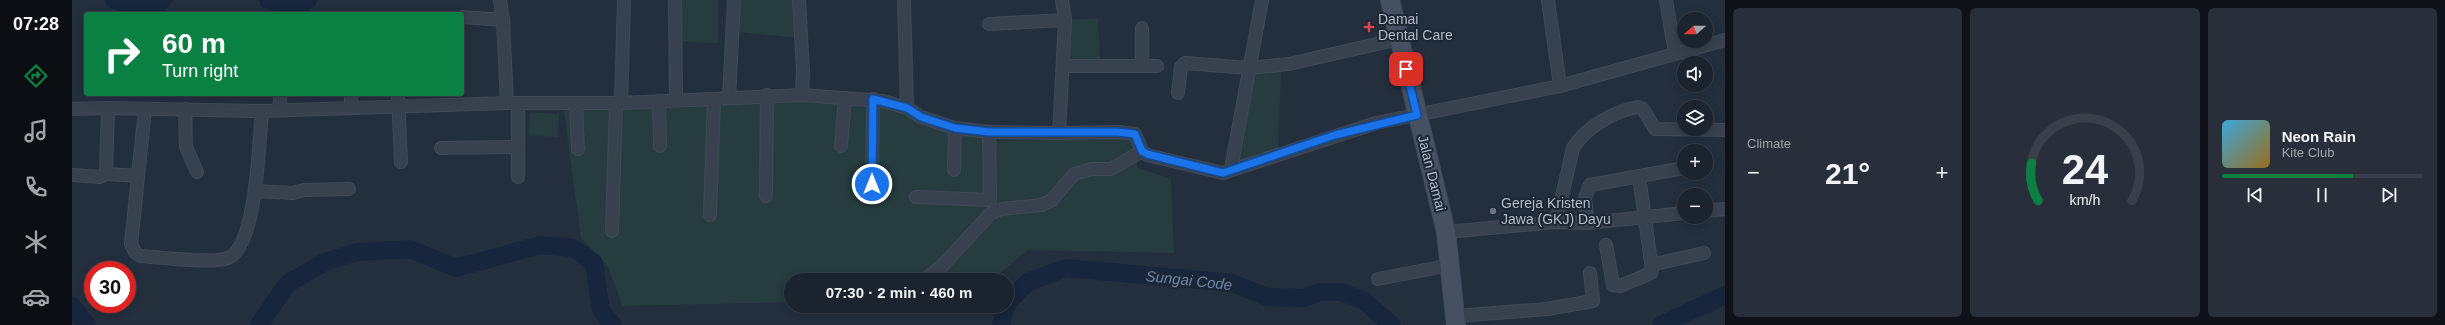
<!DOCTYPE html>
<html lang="en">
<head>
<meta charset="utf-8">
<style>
	body { margin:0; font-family:Arial,sans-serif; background:#282f3a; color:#f1f3f6; height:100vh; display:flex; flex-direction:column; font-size:15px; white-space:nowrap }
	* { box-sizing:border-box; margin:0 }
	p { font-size:13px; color:#a0a4aa }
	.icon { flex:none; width:22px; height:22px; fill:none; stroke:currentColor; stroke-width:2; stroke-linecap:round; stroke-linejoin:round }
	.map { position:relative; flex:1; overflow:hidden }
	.drawer { display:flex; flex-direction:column; gap:8px; padding:8px; background:#0f1319; width:720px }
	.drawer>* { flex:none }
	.top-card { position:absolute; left:12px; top:12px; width:380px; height:84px; border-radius:4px; box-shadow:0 2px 10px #0003,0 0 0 1px #39404a; background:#0b8043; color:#fff; overflow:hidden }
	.needle { width:26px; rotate:249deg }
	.fabs { position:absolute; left:1605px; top:12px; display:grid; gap:8px }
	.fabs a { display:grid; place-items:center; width:36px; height:36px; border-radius:50%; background:#1b232e; box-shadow:0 2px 10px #0003,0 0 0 1px #39404a; font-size:20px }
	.speed { position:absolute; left:12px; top:261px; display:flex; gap:8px; font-size:20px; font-weight:700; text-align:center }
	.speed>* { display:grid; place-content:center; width:52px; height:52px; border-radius:50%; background:#1b232e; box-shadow:0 2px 10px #0003,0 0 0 1px #39404a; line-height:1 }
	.speed .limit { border:6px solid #d22; background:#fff; color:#111 }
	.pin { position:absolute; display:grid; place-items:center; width:34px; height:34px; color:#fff; margin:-17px; border-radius:8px; box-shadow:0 2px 6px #0006 }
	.me { position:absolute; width:44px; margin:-22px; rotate:0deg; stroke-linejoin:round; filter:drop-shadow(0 0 3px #0008) }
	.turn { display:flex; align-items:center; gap:14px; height:84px; padding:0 12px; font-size:18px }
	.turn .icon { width:52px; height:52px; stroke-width:2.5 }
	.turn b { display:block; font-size:28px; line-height:34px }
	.big { font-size:30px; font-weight:700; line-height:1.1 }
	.drawer .card { flex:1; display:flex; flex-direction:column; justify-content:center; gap:6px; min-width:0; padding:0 14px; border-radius:6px; background:#282f3a }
	.drawer .dial { align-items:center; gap:0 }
	.dial svg { height:104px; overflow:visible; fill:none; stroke:#39404a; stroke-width:7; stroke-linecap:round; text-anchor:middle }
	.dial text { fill:#f1f3f6; stroke:none }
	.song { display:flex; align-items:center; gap:12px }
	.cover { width:48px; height:48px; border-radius:6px; background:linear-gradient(135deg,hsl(200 70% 55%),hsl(40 70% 35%)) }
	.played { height:4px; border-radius:2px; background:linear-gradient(90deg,#0b8043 65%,#39404a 65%) }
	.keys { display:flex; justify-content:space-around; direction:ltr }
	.heat { display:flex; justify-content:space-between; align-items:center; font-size:22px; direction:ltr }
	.drawer .tiles { flex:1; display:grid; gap:8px; grid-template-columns:repeat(3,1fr) }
	.trip { position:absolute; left:712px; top:273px; width:230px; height:40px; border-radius:20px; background:#1b232e; box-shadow:0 2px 10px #0003,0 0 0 1px #39404a; font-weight:700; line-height:40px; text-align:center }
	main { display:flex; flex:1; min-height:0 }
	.dock { display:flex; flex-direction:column; width:72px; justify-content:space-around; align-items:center; background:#0b0e12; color:#a0a4aa }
	.dock .icon { width:28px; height:28px }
	.dock .on { color:#0b8043 }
	.dock b { font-size:18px; color:#f1f3f6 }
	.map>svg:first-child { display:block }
	.green { fill:#263c3f }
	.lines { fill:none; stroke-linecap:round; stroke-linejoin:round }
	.river { stroke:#17263c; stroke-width:18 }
	.street-casing { stroke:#414a57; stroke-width:14 }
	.secondary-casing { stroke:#414a57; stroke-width:20 }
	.street { stroke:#38414e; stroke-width:12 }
	.secondary { stroke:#465061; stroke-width:18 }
	.route-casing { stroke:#114b97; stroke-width:10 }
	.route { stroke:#1a73e8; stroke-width:7 }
	.health-dot { fill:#e0444e; stroke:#1d2633; stroke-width:1.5 }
	.worship-dot { fill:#6b7280; stroke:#1d2633; stroke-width:1.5 }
	.labels { text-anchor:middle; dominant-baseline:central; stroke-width:4; stroke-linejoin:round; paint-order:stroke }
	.poi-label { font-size:14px; fill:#b4bcc9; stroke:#1d2633; text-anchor:start }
	.street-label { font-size:14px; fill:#b4bcc9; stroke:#1d2633 }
	.water-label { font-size:15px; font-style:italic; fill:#6d86a8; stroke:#1d2633 }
</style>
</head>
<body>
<main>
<nav class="dock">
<b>07:28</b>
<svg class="icon on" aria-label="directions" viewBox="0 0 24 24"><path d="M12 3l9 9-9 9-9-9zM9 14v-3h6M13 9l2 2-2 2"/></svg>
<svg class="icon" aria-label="music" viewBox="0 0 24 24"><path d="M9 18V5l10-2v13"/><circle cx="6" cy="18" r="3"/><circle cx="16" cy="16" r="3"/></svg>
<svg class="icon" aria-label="phone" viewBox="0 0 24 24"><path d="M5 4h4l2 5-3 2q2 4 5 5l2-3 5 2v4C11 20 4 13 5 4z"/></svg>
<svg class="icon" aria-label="climate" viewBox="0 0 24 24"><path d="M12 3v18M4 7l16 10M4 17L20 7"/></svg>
<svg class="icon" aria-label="car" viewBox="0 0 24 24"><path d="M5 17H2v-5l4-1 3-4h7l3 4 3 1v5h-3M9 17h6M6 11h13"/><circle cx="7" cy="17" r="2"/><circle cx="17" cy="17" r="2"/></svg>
</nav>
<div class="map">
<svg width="1653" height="325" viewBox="0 0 1653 325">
	<rect width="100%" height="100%" fill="#242f3e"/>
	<g class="green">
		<polygon points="608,0 646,0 646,43 605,41"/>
		<polygon points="666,0 727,0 728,38 665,32"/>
		<polygon points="1026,18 1028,62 993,64 995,20"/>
		<polygon points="1209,67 1206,159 1191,168 1155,175 1175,117 1175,74"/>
		<polygon points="695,95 804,105 924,141 1061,138 1066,168 1099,179 1102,253 956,250 920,280 719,280 719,302 551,306 535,265 509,238 491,104"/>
		<polygon points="458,112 487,114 486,137 456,135"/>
	</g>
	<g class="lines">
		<g class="river">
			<polyline points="42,0 77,11 91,0"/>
			<polyline points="196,0 226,7 236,0"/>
			<polyline points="935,303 956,282 994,268 1160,283 1195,297 1232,298 1248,292 1269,292 1291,300 1320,325"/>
			<polyline points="0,306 15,325"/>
			<polyline points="187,325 215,284 253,262 285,252 338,249 384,268 468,245 501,248 522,263 529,310 541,325"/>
			<polyline points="929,325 934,306"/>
			<polyline points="1589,325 1653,295"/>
		</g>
		<g class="street-casing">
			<g id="street">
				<polyline points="428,0 431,20 435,103"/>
				<polyline points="603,0 604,100"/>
				<polyline points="727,0 731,71 730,95"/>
				<polyline points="832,0 835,108"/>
				<polyline points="1476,0 1488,86"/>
				<polyline points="1594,0 1603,53"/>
				<polyline points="390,17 431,20"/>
				<polyline points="917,24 993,20"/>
				<polyline points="1070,28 1070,66"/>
				<polyline points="991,66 1085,66"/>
				<polyline points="1106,93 1109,67 1113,63 1176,68 1217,64 1327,39"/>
				<polyline points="208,94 208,110"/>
				<polyline points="326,94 329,162"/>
				<polyline points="657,98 662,0"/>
				<polyline points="587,101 588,146"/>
				<polyline points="549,103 552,0"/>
				<polyline points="446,104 446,177"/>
				<polyline points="504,104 506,149"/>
				<polyline points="279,108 279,94"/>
				<polyline points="0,109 36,108 190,111 435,103 549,103 730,95 811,101 835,108 849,117 883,128 917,132 987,133 993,20 990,0"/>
				<path d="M73 109 59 244 63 252 68 256C87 257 141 264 156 258 185 246 187 140 190 111"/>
				<polyline points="113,109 114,147 125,172"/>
				<polyline points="987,133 1046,132 1063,134 1070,151 1075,155 1151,173 1304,123 1488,86 1653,40"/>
				<polyline points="769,146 773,98"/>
				<polyline points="369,148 446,147"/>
				<polyline points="1159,169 1190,0"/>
				<polyline points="882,170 883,128"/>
				<polyline points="34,174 66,176"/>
				<polyline points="0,175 28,177 34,174 36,108"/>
				<polyline points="800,184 801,99"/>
				<polyline points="183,191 221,193 232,190 277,189"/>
				<polyline points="694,196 695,95"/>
				<polyline points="844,197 918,200 917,132"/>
				<polyline points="1634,211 1653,209"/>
				<polyline points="638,215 642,99"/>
				<path d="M1484 222 1501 148C1514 127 1541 112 1565 107L1571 109 1583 129 1653 130"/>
				<polyline points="1516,223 1513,198 1518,185 1612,168"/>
				<polyline points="540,231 544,103"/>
				<polyline points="1374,232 1484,222 1516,223 1612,213"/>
				<polyline points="1534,245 1541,285 1548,286 1579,273 1580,269 1567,176"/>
				<polyline points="1579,265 1632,253"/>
				<polyline points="1306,279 1379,265"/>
				<polyline points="852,280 871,265 918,214 929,209 970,205 980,200 1002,174 1020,169 1039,169 1070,151"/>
				<polyline points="1384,316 1475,309 1521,301 1518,273"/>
			</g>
		</g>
		<g class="secondary-casing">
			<polyline id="secondary" points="1318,0 1374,232 1384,325"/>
		</g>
		<use href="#street" class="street"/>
		<use href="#secondary" class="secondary"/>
	</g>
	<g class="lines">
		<g class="route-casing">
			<polyline id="route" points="800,184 801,99 835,108 849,117 883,128 917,132 1046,132 1063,134 1070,151 1075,154 1151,173 1263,135 1345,115 1334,69"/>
		</g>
		<use href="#route" class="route"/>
	</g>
	<path class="health-dot" d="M1295 21h4v4h4v4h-4v4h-4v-4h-4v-4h4z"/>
	<circle class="worship-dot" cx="1421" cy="211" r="4"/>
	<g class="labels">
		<g class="poi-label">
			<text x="1306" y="19">Damai<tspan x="1306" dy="16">Dental Care</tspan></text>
			<text x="1429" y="203">Gereja Kristen<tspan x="1429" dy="16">Jawa (GKJ) Dayu</tspan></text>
		</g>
		<g class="street-label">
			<text transform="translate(1360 173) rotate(76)">Jalan Damai</text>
		</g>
		<g class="water-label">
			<text transform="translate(1117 280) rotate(6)">Sungai Code</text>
		</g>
	</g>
</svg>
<div class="fabs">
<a><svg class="needle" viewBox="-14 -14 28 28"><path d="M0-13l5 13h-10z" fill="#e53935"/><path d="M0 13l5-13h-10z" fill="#a0a4aa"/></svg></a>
<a><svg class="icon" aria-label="sound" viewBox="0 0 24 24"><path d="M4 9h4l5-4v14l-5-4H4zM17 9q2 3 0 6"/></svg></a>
<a><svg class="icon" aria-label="layers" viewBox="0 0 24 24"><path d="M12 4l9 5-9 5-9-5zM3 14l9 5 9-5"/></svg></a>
<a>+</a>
<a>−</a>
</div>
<div class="speed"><div class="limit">30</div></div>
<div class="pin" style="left:1334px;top:69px;background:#d93025"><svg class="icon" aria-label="arrive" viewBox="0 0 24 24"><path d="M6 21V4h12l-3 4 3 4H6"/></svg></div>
<svg class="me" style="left:800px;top:184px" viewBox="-20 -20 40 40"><circle r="17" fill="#1a73e8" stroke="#fff" stroke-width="3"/><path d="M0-11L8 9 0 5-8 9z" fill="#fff"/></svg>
<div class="trip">07:30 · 2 min · 460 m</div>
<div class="top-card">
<div class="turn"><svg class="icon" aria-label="right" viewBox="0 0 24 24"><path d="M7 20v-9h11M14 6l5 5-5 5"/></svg><div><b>60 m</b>Turn right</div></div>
</div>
</div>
<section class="drawer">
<div class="tiles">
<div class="card"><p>Climate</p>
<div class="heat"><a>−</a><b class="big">21°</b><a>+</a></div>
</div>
<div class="card dial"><svg viewBox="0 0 100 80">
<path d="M14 69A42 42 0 1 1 86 69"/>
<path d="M14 69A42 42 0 0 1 9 40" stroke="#0b8043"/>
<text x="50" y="56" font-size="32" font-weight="700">24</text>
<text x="50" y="72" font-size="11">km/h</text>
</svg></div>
<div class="card">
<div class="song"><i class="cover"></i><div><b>Neon Rain</b><p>Kite Club</p></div></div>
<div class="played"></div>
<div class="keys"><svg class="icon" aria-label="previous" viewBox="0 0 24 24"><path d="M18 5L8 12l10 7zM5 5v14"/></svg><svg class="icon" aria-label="pause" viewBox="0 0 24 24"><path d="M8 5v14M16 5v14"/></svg><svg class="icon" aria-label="next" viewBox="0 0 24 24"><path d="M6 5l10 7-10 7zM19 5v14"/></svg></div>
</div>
</div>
</section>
</main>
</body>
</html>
